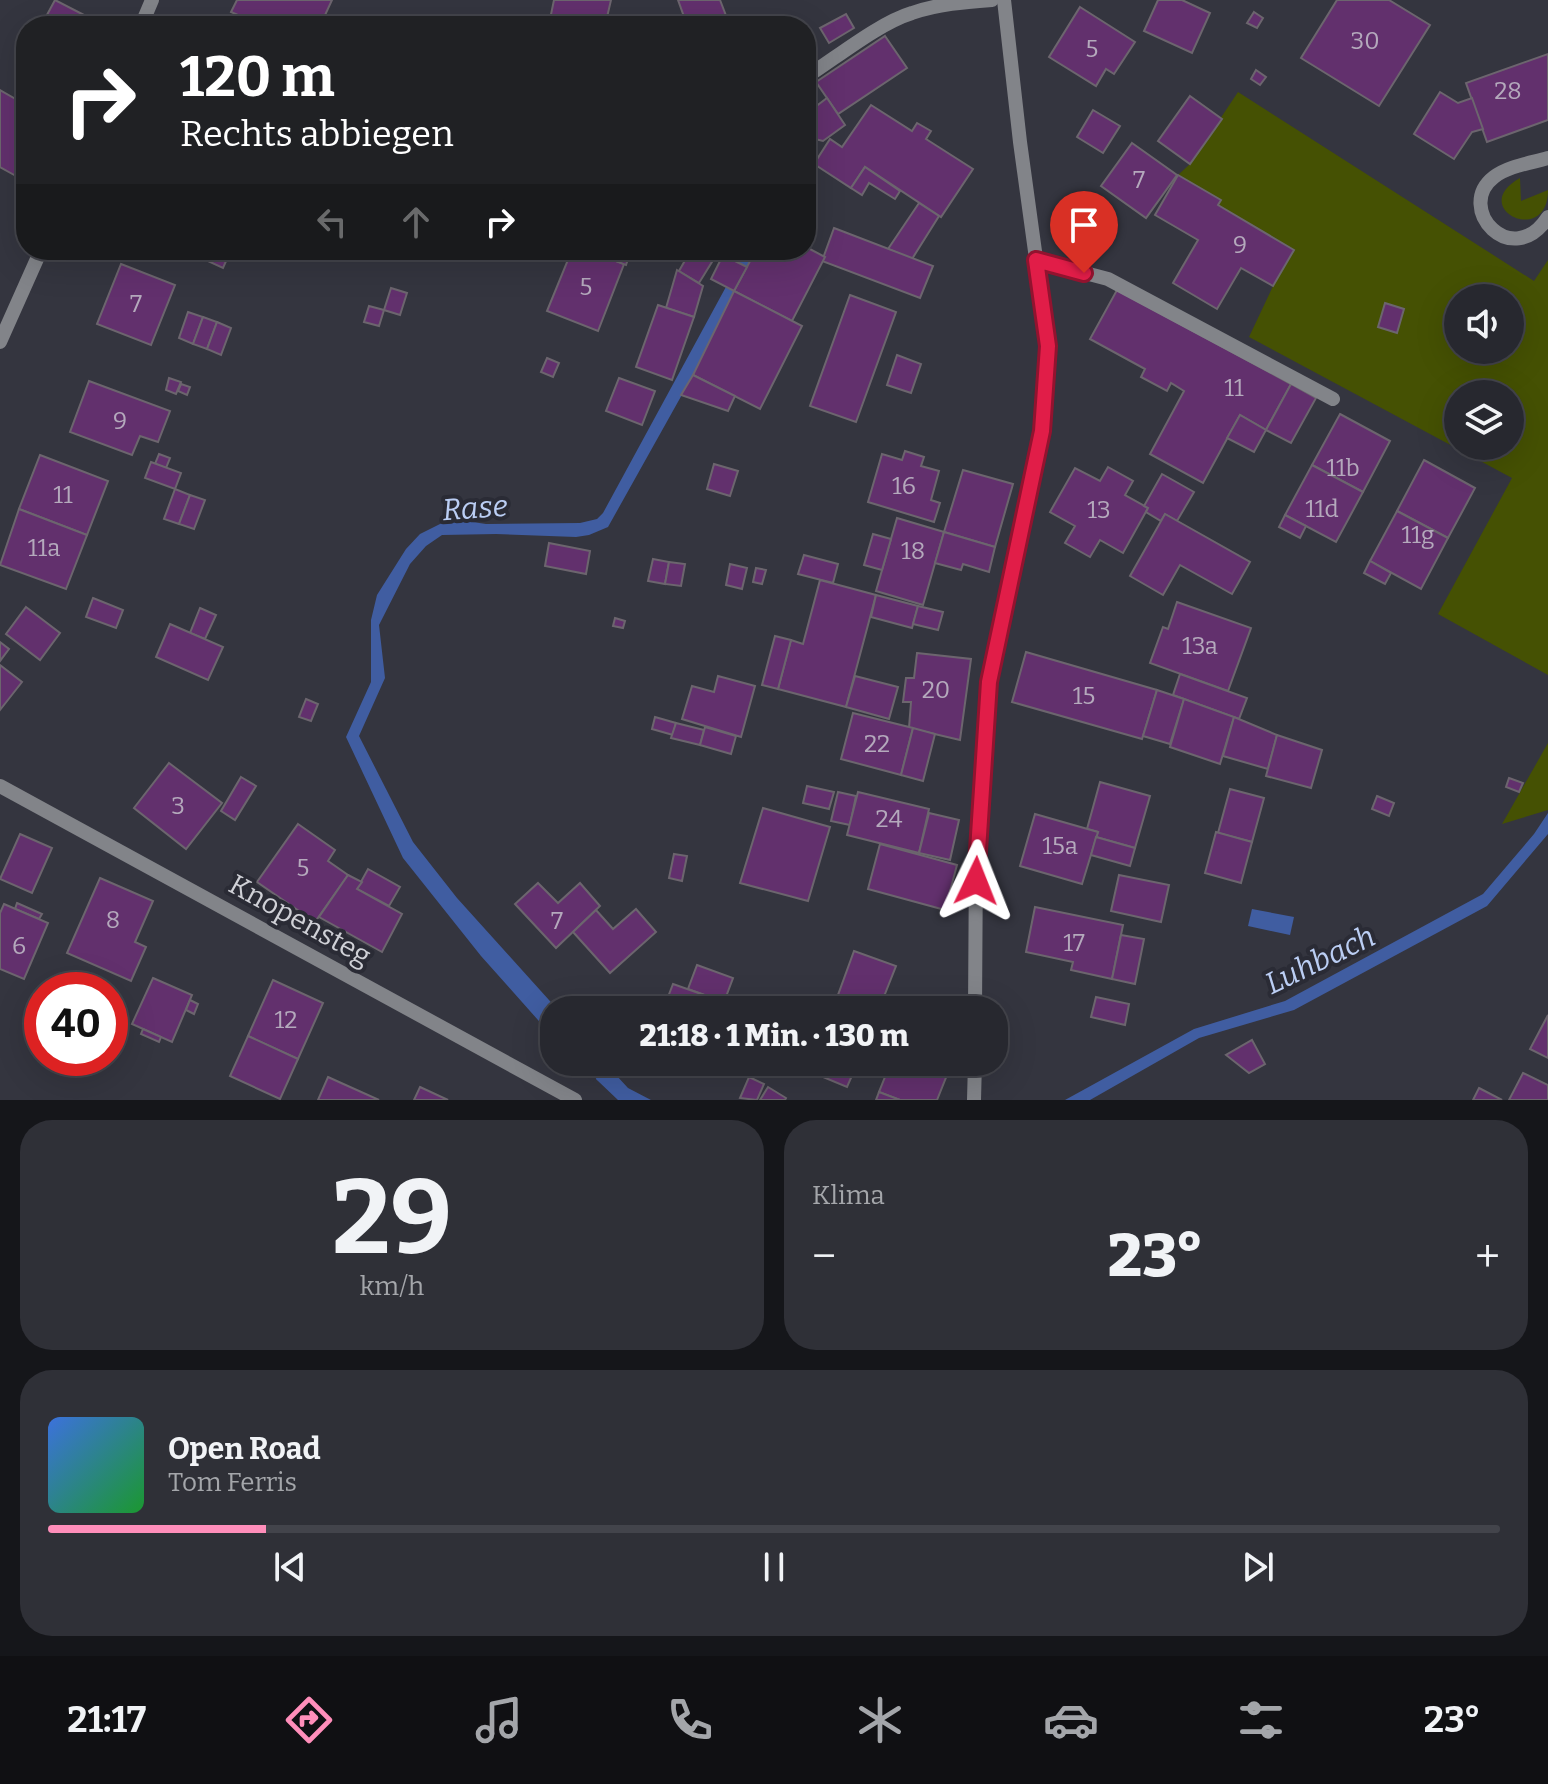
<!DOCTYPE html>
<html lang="de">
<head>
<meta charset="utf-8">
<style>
	body { margin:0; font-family:Bitter,serif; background:#2f3037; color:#f1f3f6; height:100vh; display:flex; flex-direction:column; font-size:30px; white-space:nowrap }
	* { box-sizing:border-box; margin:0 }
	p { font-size:26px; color:#a4a6aa }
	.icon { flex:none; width:44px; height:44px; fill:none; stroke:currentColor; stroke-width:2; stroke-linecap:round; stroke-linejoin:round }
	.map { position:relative; height:1100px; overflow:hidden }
	.drawer { display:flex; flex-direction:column; gap:20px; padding:20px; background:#15161a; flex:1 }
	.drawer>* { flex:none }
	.top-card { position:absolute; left:16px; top:16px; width:800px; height:244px; border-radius:32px; box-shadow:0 8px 32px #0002,0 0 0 2px #43444b; background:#202124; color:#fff; overflow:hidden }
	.controls { position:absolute; left:1444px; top:284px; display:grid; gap:16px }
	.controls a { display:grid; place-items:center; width:80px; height:80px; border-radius:50%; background:#27282f; box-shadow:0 8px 32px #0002,0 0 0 2px #43444b; font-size:40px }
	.speed { position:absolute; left:24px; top:972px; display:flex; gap:16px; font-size:40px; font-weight:700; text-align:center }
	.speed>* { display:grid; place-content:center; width:104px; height:104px; border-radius:50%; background:#27282f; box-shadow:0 8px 32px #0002,0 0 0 2px #43444b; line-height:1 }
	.speed .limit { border:12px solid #d22; background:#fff; color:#111 }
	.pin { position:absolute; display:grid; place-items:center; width:68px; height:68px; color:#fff; margin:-82px -34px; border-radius:50% 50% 50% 0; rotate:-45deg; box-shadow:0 0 8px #0007 }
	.pin .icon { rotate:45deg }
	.me { position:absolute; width:88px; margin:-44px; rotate:2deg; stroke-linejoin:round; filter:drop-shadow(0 0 6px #0008) }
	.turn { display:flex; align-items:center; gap:28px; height:168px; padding:0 32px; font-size:36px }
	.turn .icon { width:104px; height:104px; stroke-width:2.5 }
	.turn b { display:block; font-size:56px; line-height:68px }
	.lanes { display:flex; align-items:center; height:76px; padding:0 32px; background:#0003; justify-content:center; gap:40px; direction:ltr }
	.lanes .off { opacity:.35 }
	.big { font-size:60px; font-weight:800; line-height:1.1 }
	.drawer .widget { flex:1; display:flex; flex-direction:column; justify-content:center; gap:12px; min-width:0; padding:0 28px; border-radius:32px; background:#2f3037 }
	.drawer .dial { align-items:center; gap:0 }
	.dial b { font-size:104px; line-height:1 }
	.song { display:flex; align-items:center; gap:24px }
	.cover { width:96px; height:96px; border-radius:12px; background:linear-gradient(135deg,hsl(220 70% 55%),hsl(130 70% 35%)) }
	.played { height:8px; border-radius:4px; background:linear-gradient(90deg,#ff8eba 15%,#43444b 15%) }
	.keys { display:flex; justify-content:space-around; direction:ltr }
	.heat { display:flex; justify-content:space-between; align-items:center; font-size:44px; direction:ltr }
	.drawer .tiles { flex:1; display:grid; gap:20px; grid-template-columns:1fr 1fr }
	.widget:last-child { grid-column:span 2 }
	.trip { position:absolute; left:540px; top:996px; width:468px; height:80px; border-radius:32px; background:#27282f; box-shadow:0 8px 32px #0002,0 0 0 2px #43444b; font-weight:800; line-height:80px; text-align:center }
	.dock { display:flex; height:128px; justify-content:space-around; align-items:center; background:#101013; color:#a4a6aa }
	.dock .icon { width:56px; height:56px }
	.dock .active { color:#ff8eba }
	.dock b { font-size:36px; color:#f1f3f6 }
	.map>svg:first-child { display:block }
	.green { fill:#455103; fill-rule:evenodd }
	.water { fill:#405da1 }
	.pier { fill:#34353f }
	.building { fill:#62306d; stroke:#6c656e; stroke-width:2 }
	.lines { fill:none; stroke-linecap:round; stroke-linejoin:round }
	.minor { stroke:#828489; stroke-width:14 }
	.route-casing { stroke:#92132f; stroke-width:20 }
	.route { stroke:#e11d48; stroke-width:14 }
	.labels { text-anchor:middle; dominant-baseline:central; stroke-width:8; stroke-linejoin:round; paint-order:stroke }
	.number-label { font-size:24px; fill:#b4a9bc }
	.street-label { font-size:28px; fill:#d0d1d7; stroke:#2a2b35 }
	.water-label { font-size:30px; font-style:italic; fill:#bbcef4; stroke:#2a2b35 }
</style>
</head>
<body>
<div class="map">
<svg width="1548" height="1100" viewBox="0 0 1548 1100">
	<rect width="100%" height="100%" fill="#34353f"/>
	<g class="green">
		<path d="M1238 92 1534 281 1548 260V675L1438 614 1512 478 1249 337 1273 286 1294 250 1218 205 1220 200 1178 175 1190 164ZM1458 298H1510V350H1458ZM1458 394H1510V446H1458Z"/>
		<path d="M1520 178 1521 201 1548 190C1548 248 1466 208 1520 178Z"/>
		<polygon points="1548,743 1548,810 1502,824"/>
	</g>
	<g class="water">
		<polygon points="746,250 756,250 693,375 608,527 589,535 576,537 496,534 442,535 426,546 410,564 379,625 385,678 359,736 413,842 457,898 558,1010 554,1010 554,1038 481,956 403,858 346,737 371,682 371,620 377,595 406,549 420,534 444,522 459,520 486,524 580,523 597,519 603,513"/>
		<polygon points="1548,813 1548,834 1487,906 1294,1010 1199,1038 1090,1100 1065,1100 1194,1029 1285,1001 1483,894 1534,834"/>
		<polygon points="1252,909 1294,917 1290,935 1248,926"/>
		<polygon points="578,1062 604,1062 628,1088 651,1100 618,1100"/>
	</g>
	<polygon class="pier" points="585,1062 610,1062 593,1082 579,1069"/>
	<g class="building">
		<polygon points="55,0 86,16 81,26 41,26"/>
		<polygon points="237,0 332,0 320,26 263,26 231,12"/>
		<polygon points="554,0 611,0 605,26 549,24"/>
		<polygon points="678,0 720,0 730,26 683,26 687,25"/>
		<polygon points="1158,0 1182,0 1210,13 1192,53 1144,31"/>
		<polygon points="1337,0 1389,0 1430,25 1379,106 1301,58"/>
		<polygon points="1080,7 1135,42 1114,74 1106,69 1096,86 1049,57"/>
		<polygon points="1254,12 1263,18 1257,28 1247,23"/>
		<polygon points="846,14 854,28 829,43 820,28"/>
		<polygon points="775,16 780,26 759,26"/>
		<polygon points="885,36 907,68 838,114 816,82"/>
		<polygon points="1548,54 1548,120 1487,142 1466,83"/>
		<polygon points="1256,70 1266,77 1260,85 1251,79"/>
		<polygon points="0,90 26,105 26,159 16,176 0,167"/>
		<polygon points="1440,92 1458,103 1472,98 1483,129 1472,132 1454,159 1414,134"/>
		<polygon points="1190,96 1222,119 1190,164 1158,141"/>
		<polygon points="827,98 845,125 823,141 811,138 806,131 806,114"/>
		<polygon points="871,105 912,131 917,123 931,131 926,139 973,169 941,217 865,167 851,188 814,164 830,139 842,147"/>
		<polygon points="1093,110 1120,126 1103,153 1077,137"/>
		<polygon points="1132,143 1177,175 1146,218 1101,186"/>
		<polygon points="865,167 900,191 895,199 869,183 862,195 851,188"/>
		<polygon points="1178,175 1221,200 1218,205 1294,250 1273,286 1241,268 1217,309 1173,283 1198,240 1155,215"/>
		<polygon points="919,203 939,216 912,259 888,249"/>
		<polygon points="834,228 933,266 920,298 822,261"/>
		<polygon points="806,247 825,257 792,321 734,291 756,250 806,250"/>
		<polygon points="184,250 231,250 223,268"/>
		<polygon points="572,250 587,250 624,264 598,331 547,311"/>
		<polygon points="587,250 631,250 626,265"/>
		<polygon points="691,250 703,250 715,257 699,283 679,271"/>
		<polygon points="723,255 747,267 734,291 711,279"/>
		<polygon points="121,264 175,285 151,345 97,324"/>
		<polygon points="677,270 703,286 694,317 666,308"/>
		<polygon points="391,288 407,293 400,315 384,310"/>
		<polygon points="1117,290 1291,384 1266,430 1240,415 1203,483 1150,454 1184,391 1171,383 1167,391 1141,377 1145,369 1090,339"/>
		<polygon points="734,291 802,326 760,409 693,375"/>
		<polygon points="850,295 896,312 856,422 810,406"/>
		<polygon points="1385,303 1404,309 1397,333 1378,327"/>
		<polygon points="658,305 694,317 672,380 636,367"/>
		<polygon points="369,306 384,310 379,326 364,322"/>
		<polygon points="188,312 203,317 193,344 179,338"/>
		<polygon points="203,317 217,322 207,349 193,344"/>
		<polygon points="217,322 231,328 221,355 207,349"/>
		<polygon points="897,355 921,364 911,393 887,385"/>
		<polygon points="547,358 559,363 553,377 541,372"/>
		<polygon points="693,375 735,396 728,411 681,395"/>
		<polygon points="169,378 181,382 176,394 166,390"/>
		<polygon points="619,378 655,391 642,425 606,411"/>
		<polygon points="89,381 170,411 158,442 140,436 132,455 70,432"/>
		<polygon points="181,384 190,387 187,395 178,391"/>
		<polygon points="1291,384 1316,398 1291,443 1266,430"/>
		<polygon points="1340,414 1390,441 1363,492 1312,465"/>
		<polygon points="1240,415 1266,430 1254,452 1227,438"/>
		<polygon points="905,451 924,457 921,466 939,471 931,500 940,503 934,522 868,502 882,454 902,460"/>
		<polygon points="159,454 170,458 166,468 155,464"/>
		<polygon points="40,455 108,481 87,535 19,509"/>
		<polygon points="1424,460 1475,488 1448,538 1397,511"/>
		<polygon points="151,462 181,473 175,489 145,478"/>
		<polygon points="714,464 738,471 730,496 707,489"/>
		<polygon points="1312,465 1363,492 1336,542 1285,515"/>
		<polygon points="1108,467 1133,481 1125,495 1148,508 1123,553 1100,540 1090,557 1065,543 1075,526 1050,512 1075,468 1100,481"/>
		<polygon points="963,470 1013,484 995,547 944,532"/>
		<polygon points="1162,474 1194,492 1177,521 1165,514 1161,521 1146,512 1148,508 1144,506"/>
		<polygon points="175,489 190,495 179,524 164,519"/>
		<polygon points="190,495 205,500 194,529 179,524"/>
		<polygon points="19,509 87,535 66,589 0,565"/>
		<polygon points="1397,511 1448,538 1421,589 1370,561"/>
		<polygon points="1165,514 1250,562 1232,594 1180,565 1163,595 1130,576"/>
		<polygon points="1285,515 1306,526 1300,538 1279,527"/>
		<polygon points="897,518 944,532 923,605 876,591"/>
		<polygon points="944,532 995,547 989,572 963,564 961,570 935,563"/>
		<polygon points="873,534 891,539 882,570 864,565"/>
		<polygon points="549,543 590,551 586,574 545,566"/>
		<polygon points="804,555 838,564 833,583 798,574"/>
		<polygon points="653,559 669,562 665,584 648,581"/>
		<polygon points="1370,561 1391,573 1385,584 1364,573"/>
		<polygon points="669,562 685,564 681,586 665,584"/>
		<polygon points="730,564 747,568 742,589 726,585"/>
		<polygon points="756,568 766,570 762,584 753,582"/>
		<polygon points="820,580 876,595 846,707 778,689 791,640 803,644"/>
		<polygon points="876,595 918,606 912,628 871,617"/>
		<polygon points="93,598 123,610 116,628 86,617"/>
		<polygon points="1177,602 1251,628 1228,691 1150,663 1163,627 1168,629"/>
		<polygon points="918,606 943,612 938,630 913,624"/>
		<polygon points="26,607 60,633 40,660 6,634"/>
		<polygon points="200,608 216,615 205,639 190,633"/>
		<polygon points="615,618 625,621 623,628 613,626"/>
		<polygon points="170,624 223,647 208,680 156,657"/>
		<polygon points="775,636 791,640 778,689 762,685"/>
		<polygon points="0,642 9,649 0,661"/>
		<polygon points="1026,652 1157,690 1142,739 1012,702"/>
		<polygon points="917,653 971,659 960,740 909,728 911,702 903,702 906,678 914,678"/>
		<polygon points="0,665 22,682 0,710"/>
		<polygon points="1180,674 1247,698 1239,719 1173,695"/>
		<polygon points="718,676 755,686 741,737 682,719 692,686 714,692"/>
		<polygon points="855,676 898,687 889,719 846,707"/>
		<polygon points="1157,690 1184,699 1170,744 1143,736"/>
		<polygon points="306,699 318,704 311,721 299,717"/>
		<polygon points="1184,699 1234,717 1220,764 1170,747"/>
		<polygon points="853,713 913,728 901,775 841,759"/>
		<polygon points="655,717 676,723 673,735 652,729"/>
		<polygon points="1234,717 1277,735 1268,769 1223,756"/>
		<polygon points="676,723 704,730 700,745 671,738"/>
		<polygon points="705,727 736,736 731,754 700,745"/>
		<polygon points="913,728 935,734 923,781 901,775"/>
		<polygon points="1277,735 1322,750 1311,788 1266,776"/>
		<polygon points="169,763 222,803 186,849 134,808"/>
		<polygon points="241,777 256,786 235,820 221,811"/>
		<polygon points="1509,778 1523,783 1519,792 1506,787"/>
		<polygon points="1100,782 1150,796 1135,848 1096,837 1098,832 1087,829"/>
		<polygon points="807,786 834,792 829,809 803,803"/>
		<polygon points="1230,789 1264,798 1252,842 1218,833"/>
		<polygon points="838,792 856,796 850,825 831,821"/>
		<polygon points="858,792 929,809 919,853 847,835"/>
		<polygon points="1377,796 1394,803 1389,816 1372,809"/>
		<polygon points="763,808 830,827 808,901 740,883"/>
		<polygon points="929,813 959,820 950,860 919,853"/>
		<polygon points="1035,814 1098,832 1082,884 1020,866"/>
		<polygon points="298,824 335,850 328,861 348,875 315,922 257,882"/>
		<polygon points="1216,832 1252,842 1241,883 1205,873"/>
		<polygon points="20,834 52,848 32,893 0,879"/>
		<polygon points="1096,837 1135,848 1130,866 1091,855"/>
		<polygon points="880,844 957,865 945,910 868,889"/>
		<polygon points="674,854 687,856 682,881 669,878"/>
		<polygon points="368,869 400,887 389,906 357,889"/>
		<polygon points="348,875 362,882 357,889 402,914 382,952 319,917"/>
		<polygon points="1119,875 1169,885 1161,922 1111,911"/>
		<polygon points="100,878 153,901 135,942 146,947 131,981 67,953"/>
		<polygon points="538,883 558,903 580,883 600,906 556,948 515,904"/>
		<polygon points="17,903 42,914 39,919 15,909"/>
		<polygon points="4,904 48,923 24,979 0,969 0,913"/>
		<polygon points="1035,907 1123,925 1112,979 1071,970 1073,962 1026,952"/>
		<polygon points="636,909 656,932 610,973 573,932 596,910 613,929"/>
		<polygon points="1121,935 1144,939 1135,984 1112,979"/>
		<polygon points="854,951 896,966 879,1009 838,995"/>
		<polygon points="697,965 733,978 724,1002 688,989"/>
		<polygon points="153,978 192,995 172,1042 132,1024"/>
		<polygon points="273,980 323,1003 298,1059 248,1036"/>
		<polygon points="673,984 724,1002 722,1010 663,1010"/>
		<polygon points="838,995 879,1009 802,1010 808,997 832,1008"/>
		<polygon points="1096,997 1129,1004 1125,1025 1091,1017"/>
		<polygon points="190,1000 198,1004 194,1014 186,1010"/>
		<polygon points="724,1002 746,1010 722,1010"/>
		<polygon points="1548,1015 1548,1058 1530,1049"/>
		<polygon points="143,1029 161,1037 159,1042 141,1034"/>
		<polygon points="248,1036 298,1059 280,1099 230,1076"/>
		<polygon points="1252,1040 1265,1064 1249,1073 1226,1055"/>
		<polygon points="787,1062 858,1062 847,1087"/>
		<polygon points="891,1062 944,1062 951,1065 937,1100 900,1100 879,1092"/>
		<polygon points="1523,1073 1548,1085 1548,1100 1509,1100"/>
		<polygon points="328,1077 339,1082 379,1100 318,1100"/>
		<polygon points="749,1077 764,1084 757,1100 740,1098"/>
		<polygon points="420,1087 448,1100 414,1100"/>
		<polygon points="768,1087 786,1098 785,1100 760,1100"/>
		<polygon points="1479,1088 1502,1100 1473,1100"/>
		<polygon points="879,1092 900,1100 876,1100"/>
	</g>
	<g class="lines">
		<g class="minor">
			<polyline points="141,26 152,0"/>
			<path d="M806 77C836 58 879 23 912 13 938 4 965 2 992 0"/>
			<path d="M1548 158C1531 163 1508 166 1494 177 1454 208 1512 272 1548 217"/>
			<polyline points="1036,260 1108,279 1333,399"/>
			<polyline points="0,342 41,250"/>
			<polyline points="0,786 575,1100"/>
			<polyline points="975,1010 976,853 989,682 1042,431 1048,346 1020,142 1004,0"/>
			<polyline points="974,1100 975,1062"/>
		</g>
	</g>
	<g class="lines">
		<g class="route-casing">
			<polyline id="route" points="976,881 989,682 1042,431 1048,346 1036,260 1084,273"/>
		</g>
		<use href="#route" class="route"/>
	</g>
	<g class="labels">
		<g class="number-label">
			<text x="1365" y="41">30</text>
			<text x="1092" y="49">5</text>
			<text x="1508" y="91">28</text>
			<text x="1139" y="180">7</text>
			<text x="1240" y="245">9</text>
			<text x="586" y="287">5</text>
			<text x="136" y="304">7</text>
			<text x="1234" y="388">11</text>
			<text x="120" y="421">9</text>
			<text x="1343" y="468">11b</text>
			<text x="904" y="486">16</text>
			<text x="63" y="495">11</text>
			<text x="1322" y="509">11d</text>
			<text x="1099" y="510">13</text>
			<text x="1418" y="535">11g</text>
			<text x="44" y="548">11a</text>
			<text x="913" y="551">18</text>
			<text x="1200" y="646">13a</text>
			<text x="936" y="690">20</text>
			<text x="1084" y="696">15</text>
			<text x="877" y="744">22</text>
			<text x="178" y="806">3</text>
			<text x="889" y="819">24</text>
			<text x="1060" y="846">15a</text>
			<text x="303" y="868">5</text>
			<text x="113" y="920">8</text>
			<text x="557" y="921">7</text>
			<text x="1074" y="943">17</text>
			<text x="19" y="946">6</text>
			<text x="286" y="1020">12</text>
		</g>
		<g class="street-label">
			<text transform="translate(300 920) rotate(29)">Knopensteg</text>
		</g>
		<g class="water-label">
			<text transform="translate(475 508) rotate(-4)">Rase</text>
			<text transform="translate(1320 960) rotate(-26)">Luhbach</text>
		</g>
	</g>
</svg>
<div class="controls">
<a><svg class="icon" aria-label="sound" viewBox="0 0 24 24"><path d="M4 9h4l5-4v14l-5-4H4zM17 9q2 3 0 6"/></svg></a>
<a><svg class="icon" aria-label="layers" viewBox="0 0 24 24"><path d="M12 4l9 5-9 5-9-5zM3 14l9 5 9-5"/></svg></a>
</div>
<div class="speed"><div class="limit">40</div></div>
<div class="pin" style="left:1084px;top:273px;background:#d93025"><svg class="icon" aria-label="arrive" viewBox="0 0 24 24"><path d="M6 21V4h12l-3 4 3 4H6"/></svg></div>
<svg class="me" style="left:976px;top:881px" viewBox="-20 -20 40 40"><path d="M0-17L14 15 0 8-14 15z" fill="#e11d48" stroke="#fff" stroke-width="4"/></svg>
<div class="trip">21:18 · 1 Min. · 130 m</div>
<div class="top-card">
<div class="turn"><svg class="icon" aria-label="right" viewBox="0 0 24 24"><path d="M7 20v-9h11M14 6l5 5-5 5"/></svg><div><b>120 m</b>Rechts abbiegen</div></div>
<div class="lanes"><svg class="icon off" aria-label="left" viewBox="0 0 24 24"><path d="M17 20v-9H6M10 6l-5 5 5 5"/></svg><svg class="icon off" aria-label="ahead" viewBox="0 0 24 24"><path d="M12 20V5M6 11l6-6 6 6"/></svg><svg class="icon" aria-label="right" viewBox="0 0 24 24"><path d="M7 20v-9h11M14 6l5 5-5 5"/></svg></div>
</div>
</div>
<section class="drawer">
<div class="tiles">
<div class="widget dial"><b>29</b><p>km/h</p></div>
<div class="widget"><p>Klima</p>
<div class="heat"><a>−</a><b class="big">23°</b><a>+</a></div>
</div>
<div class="widget">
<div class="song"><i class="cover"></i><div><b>Open Road</b><p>Tom Ferris</p></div></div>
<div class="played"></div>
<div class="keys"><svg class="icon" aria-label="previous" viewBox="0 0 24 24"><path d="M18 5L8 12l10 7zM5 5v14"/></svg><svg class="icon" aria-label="pause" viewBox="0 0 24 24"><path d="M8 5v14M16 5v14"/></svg><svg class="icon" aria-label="next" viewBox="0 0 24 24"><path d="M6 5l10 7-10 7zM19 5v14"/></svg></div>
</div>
</div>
</section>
<nav class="dock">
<b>21:17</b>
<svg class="icon active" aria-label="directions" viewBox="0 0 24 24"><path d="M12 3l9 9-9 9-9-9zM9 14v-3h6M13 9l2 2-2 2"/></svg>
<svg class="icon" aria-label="music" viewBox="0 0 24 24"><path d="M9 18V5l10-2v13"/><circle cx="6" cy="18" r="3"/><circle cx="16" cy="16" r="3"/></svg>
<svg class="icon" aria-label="phone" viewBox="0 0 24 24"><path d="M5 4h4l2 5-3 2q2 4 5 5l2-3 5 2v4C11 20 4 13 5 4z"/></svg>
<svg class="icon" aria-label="climate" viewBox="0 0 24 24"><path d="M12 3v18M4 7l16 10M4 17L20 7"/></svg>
<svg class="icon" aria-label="car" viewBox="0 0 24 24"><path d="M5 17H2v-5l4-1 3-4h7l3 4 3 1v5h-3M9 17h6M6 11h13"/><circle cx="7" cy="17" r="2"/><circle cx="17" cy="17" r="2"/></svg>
<svg class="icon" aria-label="filters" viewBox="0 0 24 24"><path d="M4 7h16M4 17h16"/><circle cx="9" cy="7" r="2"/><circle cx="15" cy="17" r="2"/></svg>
<b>23°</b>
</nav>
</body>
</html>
